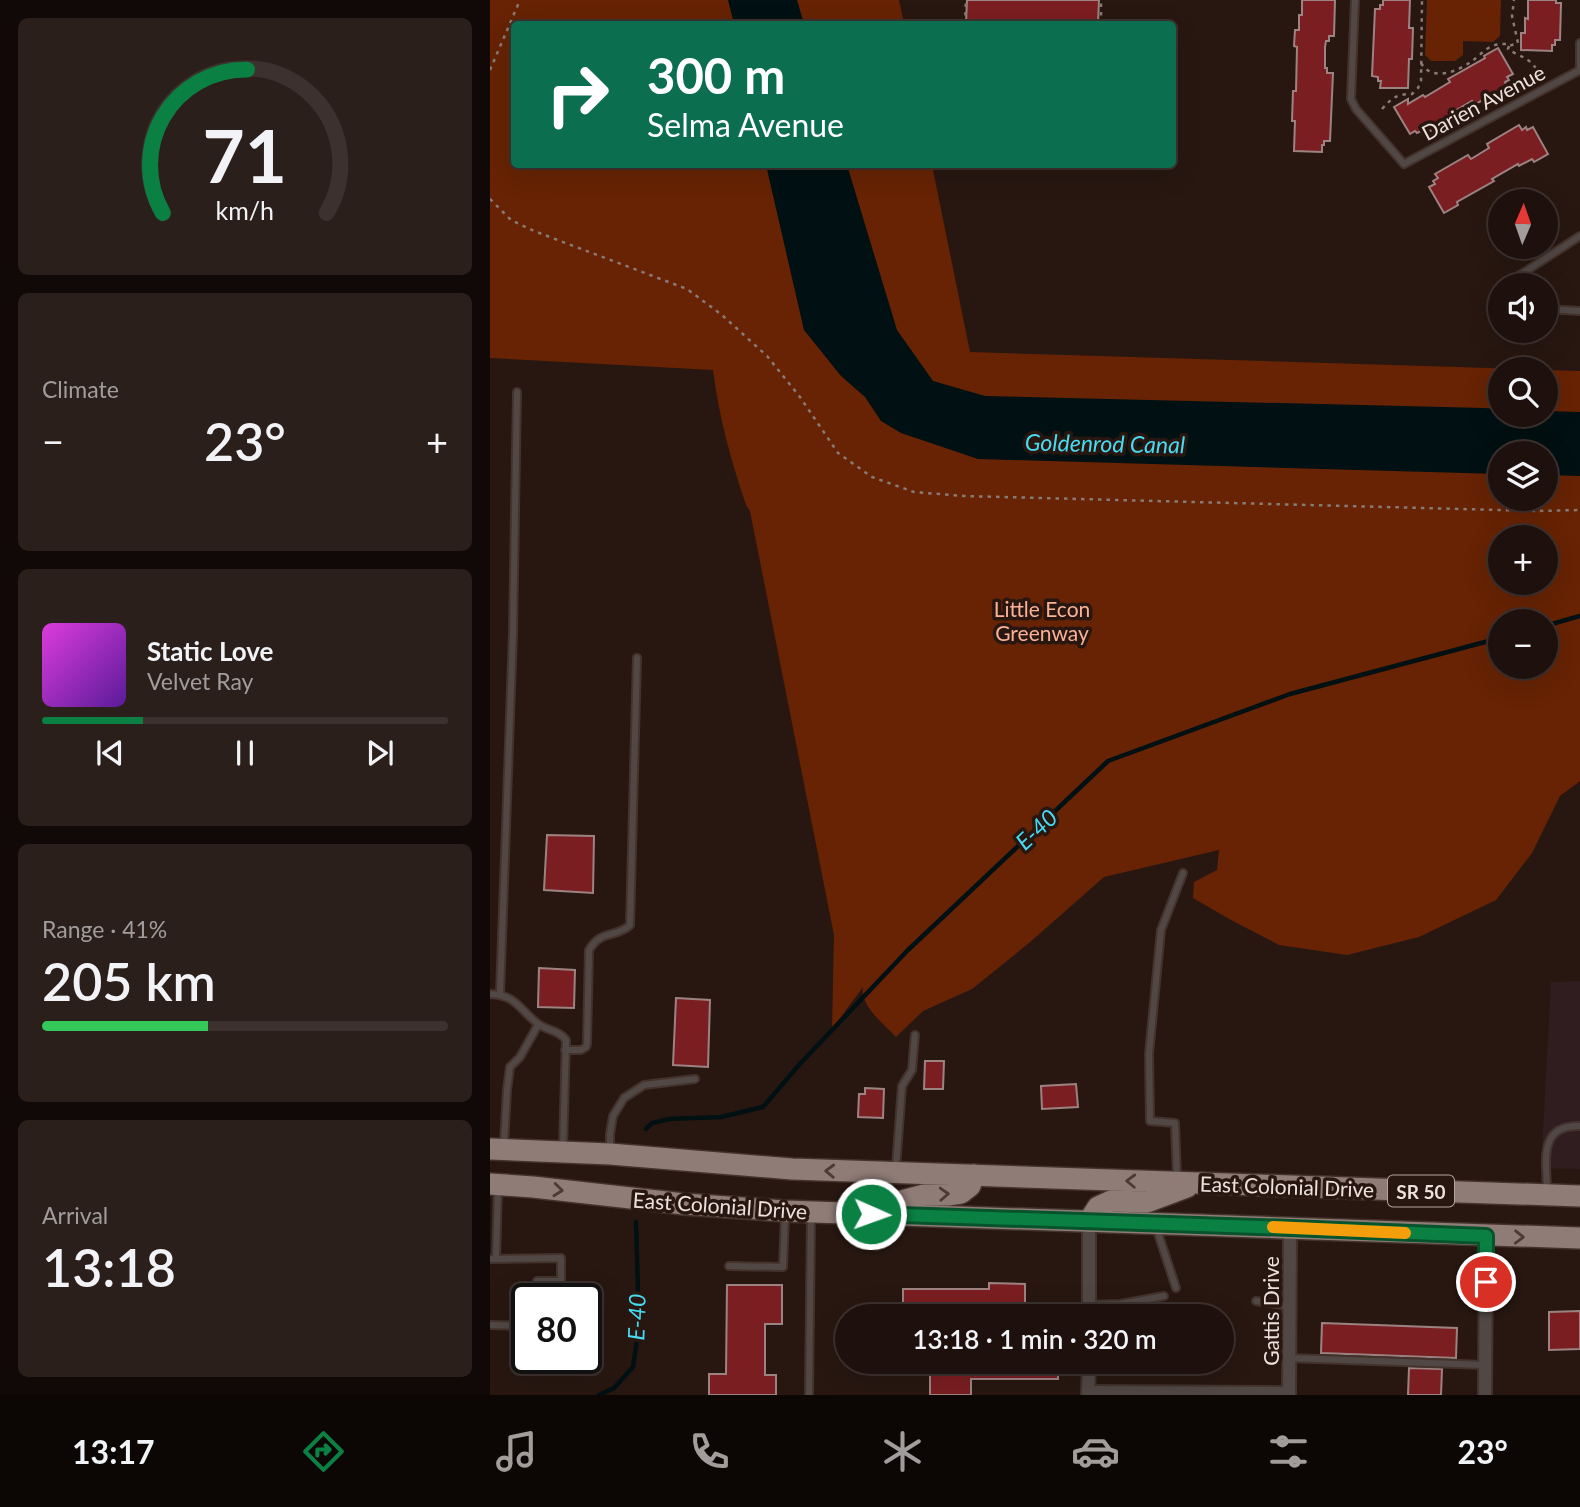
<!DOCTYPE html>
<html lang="en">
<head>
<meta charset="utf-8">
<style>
	body { margin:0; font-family:Lato,sans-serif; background:#2b1f1b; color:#f1f3f6; height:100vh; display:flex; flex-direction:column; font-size:26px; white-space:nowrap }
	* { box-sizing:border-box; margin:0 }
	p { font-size:23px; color:#a19d9d }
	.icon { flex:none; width:38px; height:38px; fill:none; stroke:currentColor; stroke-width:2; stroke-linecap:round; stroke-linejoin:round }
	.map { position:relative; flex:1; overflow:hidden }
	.drawer { display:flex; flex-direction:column; gap:18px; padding:18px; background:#100907; width:490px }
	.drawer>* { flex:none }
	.banner { position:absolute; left:21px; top:21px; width:665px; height:147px; border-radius:7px; box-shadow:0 7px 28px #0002,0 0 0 2px #3c312e; background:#0b6e4f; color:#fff; overflow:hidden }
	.needle { width:46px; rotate:2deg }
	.tools { position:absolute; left:998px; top:189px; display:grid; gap:14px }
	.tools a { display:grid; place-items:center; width:70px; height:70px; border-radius:50%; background:#1e110d; box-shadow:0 7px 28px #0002,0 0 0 2px #3c312e; font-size:35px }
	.speed { position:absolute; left:21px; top:1283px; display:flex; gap:14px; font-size:35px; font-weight:700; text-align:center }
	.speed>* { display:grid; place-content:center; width:91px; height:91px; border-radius:50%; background:#1e110d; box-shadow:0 7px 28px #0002,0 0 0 2px #3c312e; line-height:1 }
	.speed .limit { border:4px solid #111; border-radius:10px; background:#fff; color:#111 }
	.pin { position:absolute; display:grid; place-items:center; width:60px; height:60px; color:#fff; margin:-30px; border:4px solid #fff; border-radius:50%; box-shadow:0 2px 7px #0007 }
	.me { position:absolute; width:77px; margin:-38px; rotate:92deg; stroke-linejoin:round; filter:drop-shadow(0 0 5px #0008) }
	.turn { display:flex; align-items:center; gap:24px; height:147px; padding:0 21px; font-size:32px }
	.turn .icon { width:91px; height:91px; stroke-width:2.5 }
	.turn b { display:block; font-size:49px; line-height:60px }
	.big { font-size:52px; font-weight:600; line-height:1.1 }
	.drawer .tile { flex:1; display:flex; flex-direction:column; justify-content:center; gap:10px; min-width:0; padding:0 24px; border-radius:10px; background:#2b1f1b }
	.drawer .dial { align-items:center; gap:0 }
	.dial svg { height:182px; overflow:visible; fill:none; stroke:#3c312e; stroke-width:7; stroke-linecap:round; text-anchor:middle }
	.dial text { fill:#f1f3f6; stroke:none }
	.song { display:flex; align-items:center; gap:21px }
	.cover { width:84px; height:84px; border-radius:10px; background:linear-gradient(135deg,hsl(300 70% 55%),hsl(270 70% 35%)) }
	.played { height:7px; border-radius:4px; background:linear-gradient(90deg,#0b8043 25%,#3c312e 25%) }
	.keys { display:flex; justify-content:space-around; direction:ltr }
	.heat { display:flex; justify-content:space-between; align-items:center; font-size:38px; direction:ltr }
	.charge { height:10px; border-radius:5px; background:linear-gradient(90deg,#34c759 41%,#3c312e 0) }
	.trip { position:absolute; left:345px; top:1304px; width:399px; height:70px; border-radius:35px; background:#1e110d; box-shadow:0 7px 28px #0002,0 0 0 2px #3c312e; font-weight:600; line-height:70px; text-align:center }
	.tab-bar { display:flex; height:112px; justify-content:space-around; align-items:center; background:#0c0705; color:#a19d9d }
	.tab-bar .icon { width:49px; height:49px }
	.tab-bar .current { color:#0b8043 }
	.tab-bar b { font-size:32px; color:#f1f3f6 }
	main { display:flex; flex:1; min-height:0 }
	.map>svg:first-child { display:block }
	.commercial { fill:#301d20 }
	.green { fill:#672304; fill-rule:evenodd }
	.water { fill:#011012 }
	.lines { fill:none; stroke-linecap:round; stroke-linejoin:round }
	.stream { stroke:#011012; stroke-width:4.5 }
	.building { fill:#7a1e21; stroke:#9c8382; stroke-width:2 }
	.service-casing { stroke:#44332d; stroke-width:10 }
	.minor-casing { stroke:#44332d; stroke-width:16 }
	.trunk-casing { stroke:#44332d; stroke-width:24 }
	.path { stroke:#897a75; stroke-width:2.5; stroke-dasharray:3.5 5; stroke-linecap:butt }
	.service { stroke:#514846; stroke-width:6 }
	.minor { stroke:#514846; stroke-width:12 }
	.trunk { stroke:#907c76; stroke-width:21 }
	.oneway { stroke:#4c3a34 }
	.route-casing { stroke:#07532c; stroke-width:18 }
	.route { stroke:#0b8043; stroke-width:12 }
	.slow { stroke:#f59e0b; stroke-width:12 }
	.labels { text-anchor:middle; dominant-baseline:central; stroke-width:7; stroke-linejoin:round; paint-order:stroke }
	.shield { fill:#281711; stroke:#b2a49f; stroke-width:2 }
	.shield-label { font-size:19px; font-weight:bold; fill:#ede1dc }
	.street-label { font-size:21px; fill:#ede1dc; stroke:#281711 }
	.park-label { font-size:21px; fill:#fab196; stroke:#281711 }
	.water-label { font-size:23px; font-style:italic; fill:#47dbf1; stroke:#281711 }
</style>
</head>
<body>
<main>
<section class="drawer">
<div class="tile dial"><svg viewBox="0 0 100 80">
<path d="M14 69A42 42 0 1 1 86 69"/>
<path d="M14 69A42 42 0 0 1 51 6" stroke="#0b8043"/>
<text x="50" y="56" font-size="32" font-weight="700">71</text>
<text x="50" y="72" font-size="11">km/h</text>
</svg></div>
<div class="tile"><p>Climate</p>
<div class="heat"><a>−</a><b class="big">23°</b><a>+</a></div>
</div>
<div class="tile">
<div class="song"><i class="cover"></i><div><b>Static Love</b><p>Velvet Ray</p></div></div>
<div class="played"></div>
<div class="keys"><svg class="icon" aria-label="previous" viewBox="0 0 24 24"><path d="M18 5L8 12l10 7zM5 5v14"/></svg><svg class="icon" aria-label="pause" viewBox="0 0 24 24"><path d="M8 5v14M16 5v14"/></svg><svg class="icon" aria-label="next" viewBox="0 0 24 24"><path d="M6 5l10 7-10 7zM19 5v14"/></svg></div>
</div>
<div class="tile"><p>Range · 41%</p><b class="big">205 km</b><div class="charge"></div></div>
<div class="tile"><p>Arrival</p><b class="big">13:18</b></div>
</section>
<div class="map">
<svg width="1090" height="1395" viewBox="0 0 1090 1395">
	<rect width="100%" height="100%" fill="#281711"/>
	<polygon class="commercial" points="1090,981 1090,1169 1051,1168 1061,982"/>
	<g class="green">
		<path d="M0 0H409L414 24H24V164L442 165 480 352 1032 369H1010V415H1055V370L1090 371V781L1070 796 1042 853 1006 900 929 937 857 955 789 945 741 920 703 898 704 882 727 870 729 850 614 877 539 943 482 989 433 1011 406 1037C393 1023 370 1006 373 987L342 1029 344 935 260 511 256 505C241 460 229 418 223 370L0 358ZM1010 453H1055V499H1010ZM1010 537H1055V583H1010ZM1010 621H1055V667H1010Z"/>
		<polygon points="937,0 1011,0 1010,36 1003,42 973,41 973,55 965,61 941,61 935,55"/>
	</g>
	<g class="water">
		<polygon points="238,0 307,0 314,24 244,24"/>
		<polygon points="276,165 357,165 407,330 443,381 495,396 994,408 1010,409 1010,415 1055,415 1055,411 1090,412 1090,476 1055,475 1055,453 1010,453 1010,474 488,459 411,433 391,421 375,397 351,376 314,330"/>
	</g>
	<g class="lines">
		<g class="stream">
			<polyline points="1055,626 1090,616"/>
			<polyline points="156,1129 162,1123 179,1119 231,1117 273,1107 308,1066 418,950 618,761 800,694 1010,638"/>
			<polyline points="109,1395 124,1388 143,1367 149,1326 146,1222"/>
		</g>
	</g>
	<g class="building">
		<polygon points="477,0 609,0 608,24 476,24"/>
		<polygon points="812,0 845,0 844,36 839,36 839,41 836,41 835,47 835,68 837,68 837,73 843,73 840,141 834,141 834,145 832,145 832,152 804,151 805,121 802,121 803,91 806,91 807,47 804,46 805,30 809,30 809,15 812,15"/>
		<polygon points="893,0 920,0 919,28 923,28 922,59 919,59 918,88 890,88 891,81 888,81 888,77 882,76 885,9 890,9 890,5 893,5"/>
		<polygon points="1038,0 1066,0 1066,3 1071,3 1070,40 1065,40 1065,45 1062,45 1062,51 1031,50 1031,33 1035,33 1035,18 1038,19"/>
		<polygon points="1008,48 1023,74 1017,77 1019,80 1015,82 1017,87 984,105 982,101 963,112 966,117 933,135 931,131 927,133 925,131 920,134 904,107 918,99 918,104 933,95 935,97 960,82 958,79 995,58 994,56"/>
		<polygon points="1029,125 1032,130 1036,127 1037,130 1043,127 1058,154 1044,162 1042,159 1029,166 1028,164 1002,179 1004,181 967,202 968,205 954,213 939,187 945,184 943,181 948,178 945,174 978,155 981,159 999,148 997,144"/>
		<polygon points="57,835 104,836 103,893 54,890"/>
		<polygon points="49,968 85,970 84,1008 48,1007"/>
		<polygon points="186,998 220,1000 218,1067 183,1065"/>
		<polygon points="435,1061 454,1061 453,1089 434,1089"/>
		<polygon points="586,1084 588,1107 552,1109 551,1086"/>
		<polygon points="375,1088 394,1089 393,1118 368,1117 369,1094 375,1094"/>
		<polygon points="499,1283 535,1284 535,1316 413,1316 413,1289 499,1289"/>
		<polygon points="237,1285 292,1285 292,1324 275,1324 275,1375 286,1375 286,1395 219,1395 219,1374 236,1374"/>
		<polygon points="1090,1311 1090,1349 1059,1350 1059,1312"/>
		<polygon points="832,1323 967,1328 966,1358 831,1353"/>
		<polygon points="440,1362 568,1362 568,1379 481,1379 481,1395 440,1395"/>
		<polygon points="919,1368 952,1369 951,1395 918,1395"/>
	</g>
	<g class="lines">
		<g class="service-casing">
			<g id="service">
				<polyline points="865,0 861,99 866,109 914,164 1090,70"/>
				<polyline points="1090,43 1090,71"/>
				<polyline points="1025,285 1030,275 1090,236"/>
				<polyline points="1055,309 1090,311"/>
				<path d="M0 994C26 995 29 1009 47 1023 56 1031 68 1029 76 1040L73 1150"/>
				<polyline points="10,994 23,633 27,392"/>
				<path d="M75 1050H91L96 1047 97 1044 99 950C111 929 127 938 140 925L147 658"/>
				<polyline points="14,1144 17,1090 20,1067 30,1057 48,1025"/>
				<polyline points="120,1152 120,1134 123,1116 134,1098 154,1085 205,1079"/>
				<polyline points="406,1167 412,1086 422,1070 425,1035"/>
				<polyline points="687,1177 685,1123 660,1121 659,1054 671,930 693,873"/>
				<path d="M1057 1192C1057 1162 1047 1125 1090 1126"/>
				<polyline points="666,1227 686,1288"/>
				<polyline points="6,1258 8,1187"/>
				<polyline points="0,1259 71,1258 71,1298"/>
				<polyline points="239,1266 293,1267 295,1216"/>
				<polyline points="47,1281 71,1281"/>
				<polyline points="766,1301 799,1306"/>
				<polyline points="599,1305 631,1304 674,1296"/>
				<polyline points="0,1325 37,1326"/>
				<polyline points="799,1358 995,1365"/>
				<polyline points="319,1395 321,1217"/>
			</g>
		</g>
		<g class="minor-casing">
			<g id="minor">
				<polyline points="599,1316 599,1221"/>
				<polyline points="598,1392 799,1393"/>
				<polyline points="598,1395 599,1362"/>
				<polyline points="799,1395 800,1228"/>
				<polyline points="995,1395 996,1236"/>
			</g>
		</g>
		<g class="trunk-casing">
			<g id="trunk">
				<polyline points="0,1149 120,1154 302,1169 1090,1196"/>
				<polyline points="0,1184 43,1187 194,1204 295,1211 1090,1238"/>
				<polyline points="386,1208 434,1195 458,1195 471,1193 480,1186 484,1175"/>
				<polyline points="599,1221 608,1207 621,1201 657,1202 697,1187"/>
			</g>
		</g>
		<g class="path">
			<polyline points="475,24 476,0"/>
			<polyline points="611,24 611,0"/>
			<path d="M1019 46 1018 49C1031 58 1038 56 1047 70"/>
			<path d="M931 63C942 82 967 72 982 61 988 57 993 51 1000 47 1006 44 1011 44 1017 44L1019 46 1028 43 1022 16 1024 0"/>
			<polyline points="0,70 30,0"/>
			<path d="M892 109C902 98 906 94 922 94L928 88 931 81 932 0"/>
			<polyline points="0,199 21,220 44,231 197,289 232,315 277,356 310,397 348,453 382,477 424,492 474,496 1048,511 1090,510"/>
		</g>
		<use href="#service" class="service"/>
		<use href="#minor" class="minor"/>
		<use href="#trunk" class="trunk"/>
	</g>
	<defs><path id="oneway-chevron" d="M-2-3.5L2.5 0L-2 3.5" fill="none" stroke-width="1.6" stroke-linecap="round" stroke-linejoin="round" transform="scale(1.75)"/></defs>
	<g class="oneway">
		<use href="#oneway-chevron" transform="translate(340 1171) rotate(-178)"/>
		<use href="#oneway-chevron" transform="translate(641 1181) rotate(-178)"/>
		<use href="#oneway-chevron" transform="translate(68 1190) rotate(6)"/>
		<use href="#oneway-chevron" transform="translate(454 1194) rotate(-3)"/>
		<use href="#oneway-chevron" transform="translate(1029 1237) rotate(1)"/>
	</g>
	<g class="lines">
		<g class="route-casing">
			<polyline id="route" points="381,1214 800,1228 996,1236 996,1282"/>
		</g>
		<use href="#route" class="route"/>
		<polyline class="slow" points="783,1227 915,1233"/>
	</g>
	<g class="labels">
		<rect class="shield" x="898" y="1175.5" width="66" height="31" rx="5"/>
		<g class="shield-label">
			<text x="931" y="1191">SR 50</text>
		</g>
		<g class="street-label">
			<text transform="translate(993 102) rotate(-28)">Darien Avenue</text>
			<text transform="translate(797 1186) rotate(2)">East Colonial Drive</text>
			<text transform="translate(230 1205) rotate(4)">East Colonial Drive</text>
			<text transform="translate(780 1311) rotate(-90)">Gattis Drive</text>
		</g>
		<g class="park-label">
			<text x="552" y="608">Little Econ<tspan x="552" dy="24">Greenway</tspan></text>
		</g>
		<g class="water-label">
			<text transform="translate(615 443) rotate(1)">Goldenrod Canal</text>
			<text transform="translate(546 829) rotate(-43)">E-40</text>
			<text transform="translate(146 1317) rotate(-88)">E-40</text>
		</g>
	</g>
</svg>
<div class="tools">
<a><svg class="needle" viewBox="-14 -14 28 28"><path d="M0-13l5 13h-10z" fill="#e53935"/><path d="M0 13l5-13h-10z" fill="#a19d9d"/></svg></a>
<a><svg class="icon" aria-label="sound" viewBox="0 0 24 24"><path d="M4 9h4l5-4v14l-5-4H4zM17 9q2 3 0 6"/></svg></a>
<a><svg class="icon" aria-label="search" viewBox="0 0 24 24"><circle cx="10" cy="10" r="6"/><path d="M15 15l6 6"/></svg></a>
<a><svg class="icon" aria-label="layers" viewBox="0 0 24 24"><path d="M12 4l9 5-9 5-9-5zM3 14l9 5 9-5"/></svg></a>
<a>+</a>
<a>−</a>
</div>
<div class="speed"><div class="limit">80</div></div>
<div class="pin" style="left:996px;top:1282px;background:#d93025"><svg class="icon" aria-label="arrive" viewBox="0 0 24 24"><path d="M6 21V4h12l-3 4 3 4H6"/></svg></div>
<svg class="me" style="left:381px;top:1214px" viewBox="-20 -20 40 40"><circle r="17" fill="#0b8043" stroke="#fff" stroke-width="3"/><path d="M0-11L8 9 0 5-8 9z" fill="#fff"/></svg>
<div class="trip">13:18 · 1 min · 320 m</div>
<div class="banner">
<div class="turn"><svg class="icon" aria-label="right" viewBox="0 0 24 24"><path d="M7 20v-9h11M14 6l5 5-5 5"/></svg><div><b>300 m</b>Selma Avenue</div></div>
</div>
</div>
</main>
<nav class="tab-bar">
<b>13:17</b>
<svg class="icon current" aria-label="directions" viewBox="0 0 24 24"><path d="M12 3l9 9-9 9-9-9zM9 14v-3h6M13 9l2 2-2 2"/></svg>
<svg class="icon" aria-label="music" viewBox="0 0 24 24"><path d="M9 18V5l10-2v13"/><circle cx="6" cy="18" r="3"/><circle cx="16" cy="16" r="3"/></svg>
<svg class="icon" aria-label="phone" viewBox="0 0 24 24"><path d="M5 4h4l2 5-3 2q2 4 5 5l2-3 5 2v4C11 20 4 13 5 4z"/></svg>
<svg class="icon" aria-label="climate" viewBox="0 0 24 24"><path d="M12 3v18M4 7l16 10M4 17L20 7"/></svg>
<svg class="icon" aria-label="car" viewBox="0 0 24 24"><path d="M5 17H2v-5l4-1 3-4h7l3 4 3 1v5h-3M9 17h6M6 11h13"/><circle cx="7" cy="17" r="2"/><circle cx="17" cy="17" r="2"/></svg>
<svg class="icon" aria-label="filters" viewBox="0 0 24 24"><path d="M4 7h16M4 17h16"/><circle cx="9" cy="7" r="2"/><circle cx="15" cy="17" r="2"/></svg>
<b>23°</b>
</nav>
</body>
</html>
